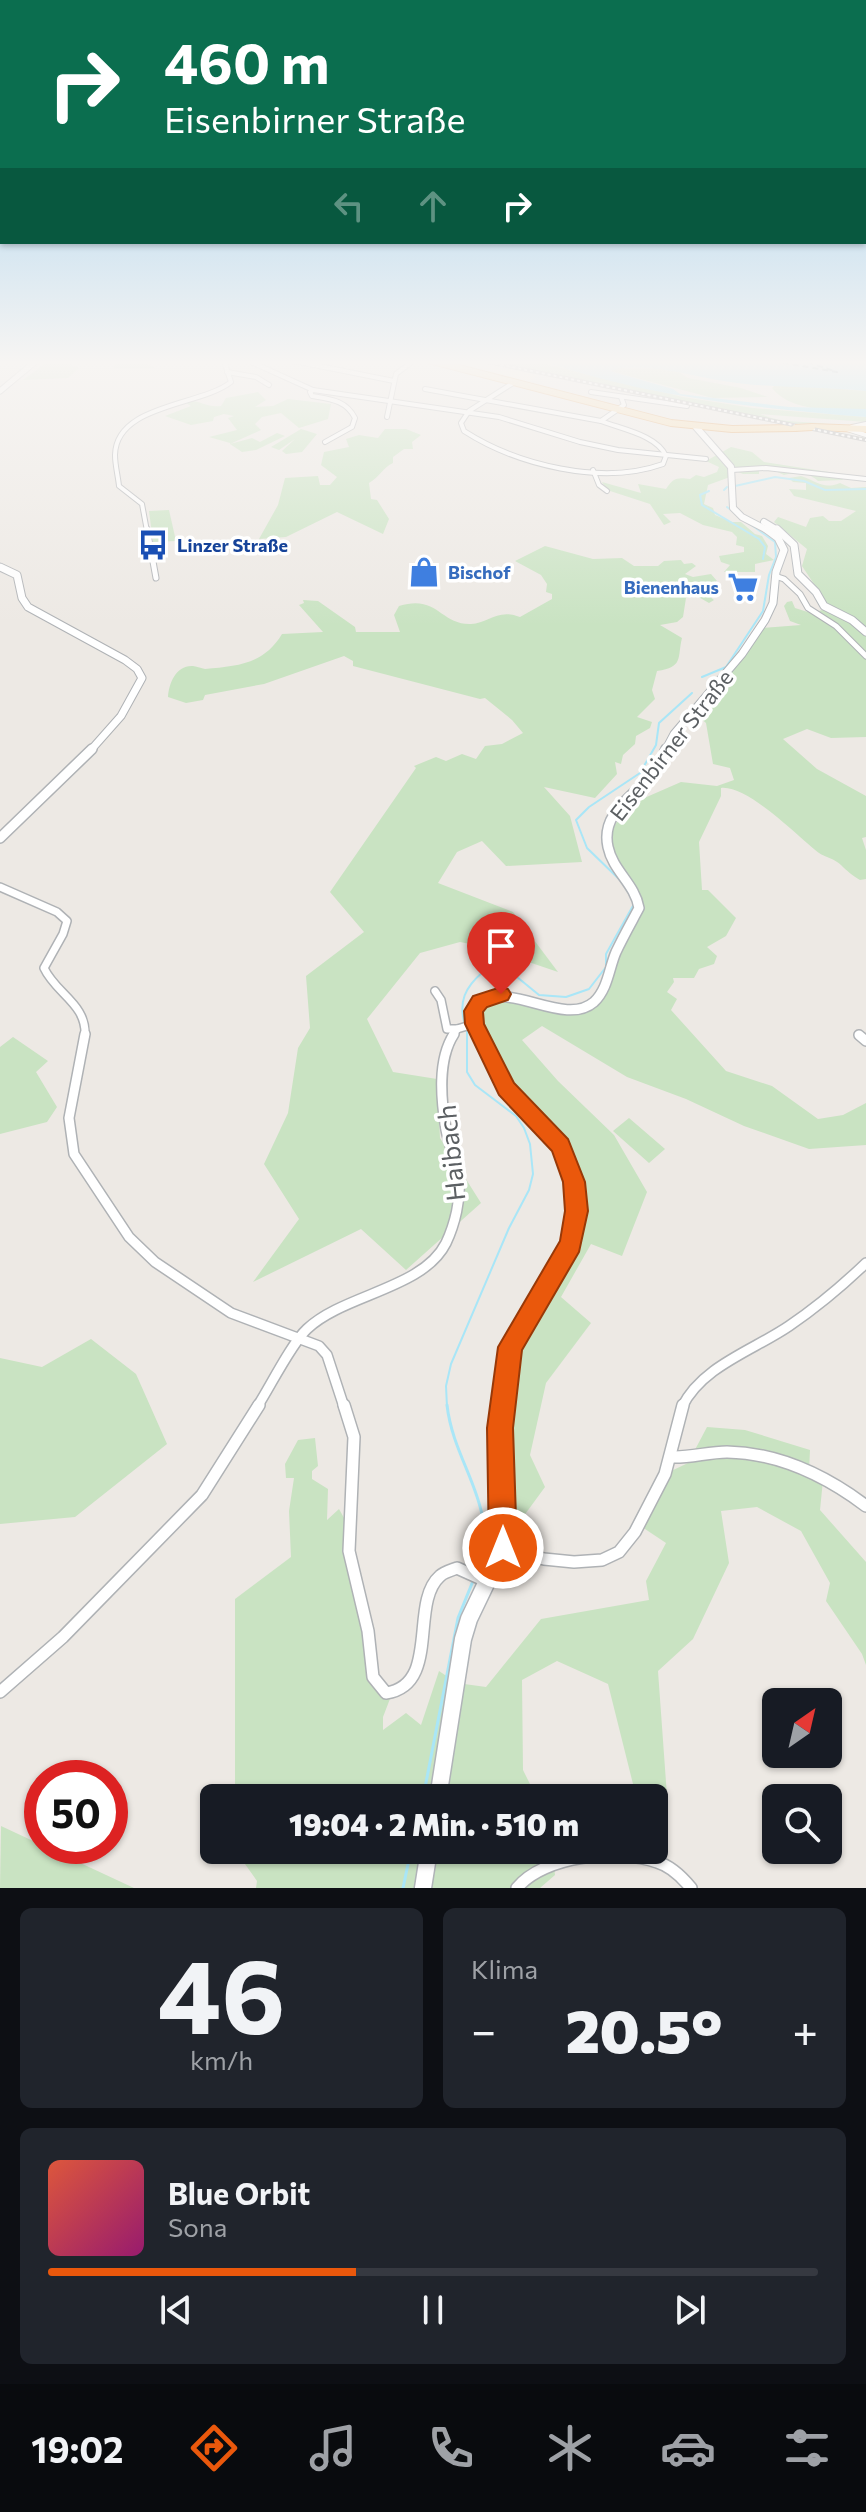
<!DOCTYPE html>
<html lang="de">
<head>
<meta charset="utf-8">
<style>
	body { margin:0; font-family:Commissioner,sans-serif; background:#20242c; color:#f1f3f6; height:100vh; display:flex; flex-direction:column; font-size:30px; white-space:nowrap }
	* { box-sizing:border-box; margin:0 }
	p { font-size:26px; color:#9ea1a6 }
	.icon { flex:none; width:44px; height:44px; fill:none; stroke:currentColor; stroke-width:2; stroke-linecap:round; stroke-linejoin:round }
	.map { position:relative; height:1888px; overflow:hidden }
	.sheet { display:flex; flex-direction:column; gap:20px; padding:20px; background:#0d0f14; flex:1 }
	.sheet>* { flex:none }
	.guide { position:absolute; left:0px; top:0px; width:866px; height:244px; box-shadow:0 2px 6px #0004; background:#0b6e4f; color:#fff; overflow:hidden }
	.needle { width:52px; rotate:34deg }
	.controls { position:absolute; left:762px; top:1688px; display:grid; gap:16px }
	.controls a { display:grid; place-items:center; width:80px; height:80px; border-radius:12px; background:#171b24; box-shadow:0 2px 6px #0004; font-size:40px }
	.speed { position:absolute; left:24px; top:1760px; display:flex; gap:16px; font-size:40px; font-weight:700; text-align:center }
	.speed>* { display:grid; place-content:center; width:104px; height:104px; border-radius:50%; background:#171b24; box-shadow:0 2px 6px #0004; line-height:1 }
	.speed .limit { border:12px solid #d22; background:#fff; color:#111 }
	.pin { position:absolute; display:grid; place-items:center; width:68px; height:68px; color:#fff; margin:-82px -34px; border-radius:50% 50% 50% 0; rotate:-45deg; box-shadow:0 0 8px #0007 }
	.pin .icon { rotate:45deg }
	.me { position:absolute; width:88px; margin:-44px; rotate:0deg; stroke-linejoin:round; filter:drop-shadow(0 0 6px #0008) }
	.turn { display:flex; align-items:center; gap:28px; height:168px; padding:0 32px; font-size:36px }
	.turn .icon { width:104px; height:104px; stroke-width:2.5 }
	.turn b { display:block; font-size:56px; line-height:68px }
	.lanes { display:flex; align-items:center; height:76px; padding:0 32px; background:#0003; justify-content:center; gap:40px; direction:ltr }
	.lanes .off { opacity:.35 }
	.big { font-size:60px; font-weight:800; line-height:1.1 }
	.sheet .widget { flex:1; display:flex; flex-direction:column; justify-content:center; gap:12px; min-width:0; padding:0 28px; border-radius:12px; background:#20242c }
	.sheet .dial { align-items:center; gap:0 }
	.dial b { font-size:104px; line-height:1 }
	.song { display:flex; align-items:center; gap:24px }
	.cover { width:96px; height:96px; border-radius:12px; background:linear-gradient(135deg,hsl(10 70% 55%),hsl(320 70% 35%)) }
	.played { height:8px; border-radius:4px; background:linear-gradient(90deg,#ea580c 40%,#363941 40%) }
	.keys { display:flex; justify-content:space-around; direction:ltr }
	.heat { display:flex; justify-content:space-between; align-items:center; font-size:44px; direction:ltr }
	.sheet .tiles { flex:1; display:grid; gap:20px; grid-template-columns:1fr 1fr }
	.widget:last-child { grid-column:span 2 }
	.trip { position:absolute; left:200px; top:1784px; width:468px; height:80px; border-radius:12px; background:#171b24; box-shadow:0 2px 6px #0004; font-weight:800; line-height:80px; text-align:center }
	.dock { display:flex; height:128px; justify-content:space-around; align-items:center; background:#090b0e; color:#9ea1a6 }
	.dock .icon { width:56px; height:56px }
	.dock .on { color:#ea580c }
	.dock b { font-size:36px; color:#f1f3f6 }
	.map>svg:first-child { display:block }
	.commercial { fill:#fbeddb }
	.green { fill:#c9e3c2 }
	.water { fill:#a9e6f7 }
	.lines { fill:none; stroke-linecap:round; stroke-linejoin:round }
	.stream-far1 { stroke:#a9e6f7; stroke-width:2 }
	.stream { stroke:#a9e6f7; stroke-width:3 }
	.ferry { stroke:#427d97; stroke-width:2; stroke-dasharray:6 4; stroke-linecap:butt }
	.minor-far4-casing { stroke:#afb2b5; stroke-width:6 }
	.minor-far3-casing { stroke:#afb2b5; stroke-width:7 }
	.minor-far2-casing { stroke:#afb2b5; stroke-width:10 }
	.minor-far1-casing { stroke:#afb2b5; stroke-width:12 }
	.minor-casing { stroke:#afb2b5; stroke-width:14 }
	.tertiary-far2-casing { stroke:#afb2b5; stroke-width:7 }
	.tertiary-far1-casing { stroke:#afb2b5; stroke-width:9 }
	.tertiary-casing { stroke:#afb2b5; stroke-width:12 }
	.secondary-far4-casing { stroke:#b0b4b8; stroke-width:8 }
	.secondary-far3-casing { stroke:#b0b4b8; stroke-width:9 }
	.secondary-far2-casing { stroke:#b0b4b8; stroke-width:12 }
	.secondary-far1-casing { stroke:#b0b4b8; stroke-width:15 }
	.secondary-casing { stroke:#b0b4b8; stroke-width:19 }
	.primary-casing { stroke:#e5a765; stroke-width:8 }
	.minor-far4 { stroke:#fff; stroke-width:4 }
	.minor-far3 { stroke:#fff; stroke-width:5 }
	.minor-far2 { stroke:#fff; stroke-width:7 }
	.minor-far1 { stroke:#fff; stroke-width:9 }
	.minor { stroke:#fff; stroke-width:11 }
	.tertiary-far2 { stroke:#fff; stroke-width:5 }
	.tertiary-far1 { stroke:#fff; stroke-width:7 }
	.tertiary { stroke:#fff; stroke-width:9 }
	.secondary-far4 { stroke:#fff; stroke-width:6 }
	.secondary-far3 { stroke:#fff; stroke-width:7 }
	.secondary-far2 { stroke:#fff; stroke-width:9 }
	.secondary-far1 { stroke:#fff; stroke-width:12 }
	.secondary { stroke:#fff; stroke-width:16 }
	.primary { stroke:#f8ddae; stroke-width:6 }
	.rail-casing { stroke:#b0b1b1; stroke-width:4 }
	.rail { stroke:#fff; stroke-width:2; stroke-dasharray:3; stroke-linecap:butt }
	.primary-bridge-casing { stroke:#e5a765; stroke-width:8; stroke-linecap:butt }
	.primary-bridge { stroke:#f8ddae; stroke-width:6 }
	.route { fill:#ea580c; stroke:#983908; stroke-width:2 }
	.labels { text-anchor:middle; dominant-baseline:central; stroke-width:7; stroke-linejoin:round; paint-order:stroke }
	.far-transit-label { font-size:18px; font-weight:bold; fill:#164399; stroke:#fff; text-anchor:start }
	.far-shop-label { font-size:18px; font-weight:bold; fill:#366cbe; stroke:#fff; text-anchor:start }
	.street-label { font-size:22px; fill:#5c6063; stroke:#fff }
	.near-street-label { font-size:26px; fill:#5c6063; stroke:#fff }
</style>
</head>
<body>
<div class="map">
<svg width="866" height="1888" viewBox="0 0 866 1888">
	<rect width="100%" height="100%" fill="#ede9e4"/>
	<polygon class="commercial" points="435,361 470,361 538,375 525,385"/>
	<g class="green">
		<polygon points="48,361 139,361 156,368 114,368 116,361 69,364 79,368 68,378 23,380"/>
		<path d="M487 361H532L683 397 753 408 866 417V422L760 414C782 424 804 421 828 424L796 425Z"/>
		<polygon points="617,368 676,370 688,378 741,388 768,397 713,398 610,371"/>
		<path d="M776 384 866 391V409C836 410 792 413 772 388Z"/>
		<path d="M258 392 266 400 255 407 273 406 288 399 331 404 328 419 299 428 281 413 262 417 255 424 261 430 230 444 252 438 260 442 277 433 285 436 256 450 242 452 230 444V443L209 437 237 430 228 418 234 416 224 414 214 417 213 421 191 425 165 416 191 406 183 401C197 398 206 408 221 406L226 398Z"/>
		<polygon points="301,429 317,434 302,452 286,454 282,451 295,439 279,450 271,447"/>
		<path d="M385 429H406L421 435 412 442 413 449H404L393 457V463C382 468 380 477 369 483L371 499 377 500 389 519 383 534 337 512 286 537 259 539 278 505 285 478 318 476 320 485H330L337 477 321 465 324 452 349 447 346 439 359 435 378 438Z"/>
		<path d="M731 447 752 452 764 462 848 475 842 480 818 481C809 472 795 472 784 475L773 470H759V474H743L731 469 730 477 708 485 704 504 713 508 715 515 732 522H741L755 534 762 536 768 546 766 554 774 560 755 564V572H724L730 565 721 562 719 556 744 552V547L736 545 737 537 732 532 703 525 680 513 663 514 671 522 664 525 650 504 607 490 602 482 641 493 638 484 666 489C673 478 677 477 690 479L696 475 704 477 717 472 719 467 706 461Z"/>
		<path d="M801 476C817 481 823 490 840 483L851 488 866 487V737L831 738 807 729 783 739 817 769 866 796V837L862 838 866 850V879L860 880C852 875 847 871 841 865 835 859 825 857 819 853 797 836 748 785 721 788V796L699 842 702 890H708L736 918 726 936 707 947 717 956 714 964 699 969 694 978H673L674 982 667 992 677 999 671 1010 726 1071 772 1086 818 1119 843 1115 866 1103V1145L809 1149 744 1126 686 1099 627 1077 542 1026 522 1040 558 1081 614 1135 647 1192 622 1256 591 1244 561 1297 591 1323 546 1383 530 1455 545 1487 515 1528 505 1492 503 1439 514 1346 529 1319 570 1267 584 1225 581 1197 570 1150 513 1092 496 1062 480 1018 488 1004 506 999 592 1008 643 908 637 889 612 854 611 832 626 806 681 782 717 786 734 780 730 768 713 764 706 723 695 713 761 628 801 625 790 621 784 606 787 602 792 601 795 608 811 613 830 608 802 566 807 549 774 522 778 517 806 527 810 518 823 516 829 521H841L856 511 794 496 789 489 806 490V483L793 482 789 478Z"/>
		<polygon points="169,510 176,541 153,542 149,511"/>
		<path d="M545 546 593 559 622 558 634 566H658L664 561 681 560 684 564 692 563 696 566 685 574 693 577 711 574 717 581 711 584 715 592 705 588 708 591 705 593 714 600 709 603 695 595 686 598 683 617 677 622 660 625 682 638C677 658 684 667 657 671L652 690 655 699 637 717 652 722 650 728 636 736 635 744 623 755 621 764 615 762 617 774 595 798 544 787 570 816 582 862 506 866 482 841 457 852 438 883 513 912 558 972 481 946 460 942 420 953 367 1019 393 1072 437 1079 440 1138 481 1203 406 1270 361 1229 253 1282 299 1219 264 1164 288 1113 298 1048 310 1028 306 976 364 932 330 892 416 768 414 766 436 757 446 761 462 754 476 759 485 746 502 744 523 733 512 720 485 698 480 699 353 666V661L344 656 264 684 205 695 203 700 186 703 168 697C169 683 176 665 193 666 195 666 204 669 205 669 238 666 264 664 282 634L323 632 299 605 304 603 303 600 318 601 355 627 356 632H400L394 615 399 606C438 594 440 625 471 624 488 623 498 608 520 617L552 599V594L546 592 547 584 541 575 515 561Z"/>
		<polygon points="13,1037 48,1061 36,1072 57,1107 47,1122 0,1134 0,1047"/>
		<polygon points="629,1118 665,1149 649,1163 613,1131"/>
		<polygon points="91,1339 136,1374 167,1444 75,1517 0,1524 0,1358 42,1367"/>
		<polygon points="707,1427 745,1430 810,1450 809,1472 823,1480 820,1510 866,1562 866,1665 862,1654 826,1601 830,1583 801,1531 757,1507 721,1511 729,1563 693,1639 658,1671 667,1796 633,1784 608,1684 557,1661 522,1680 523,1770 537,1798 235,1798 235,1599 291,1557 289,1511 294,1478 286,1478 285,1464 298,1440 315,1438 318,1466 312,1471 312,1479 328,1489 327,1520 339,1509 348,1525 379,1684 393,1691 383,1717 383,1730 406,1713 421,1725 439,1671 457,1683 486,1687 541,1619 649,1600 646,1581 666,1543 639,1525 667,1473 688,1463"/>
		<polygon points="1,1826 134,1888 0,1888"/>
		<polygon points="235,1850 552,1850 555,1875 540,1888 256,1888 257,1881"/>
	</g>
	<path class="water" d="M543 361H866V391C823 387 779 388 737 383 704 380 641 359 610 371L673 389 680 394 789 407 866 409V417C756 408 647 397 543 361Z"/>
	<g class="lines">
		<g class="stream-far1">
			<polyline points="20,371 30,363"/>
			<polyline points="735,486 775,477 804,481 825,490 866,489"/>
			<polyline points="724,490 727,487"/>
			<polyline points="709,491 700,495 702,505 759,539 765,547 763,559"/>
			<polyline points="702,677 726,667 763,611 769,575 776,557 775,542 727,507"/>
			<polyline points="620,880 587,848 576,820 589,807 640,773 656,745 659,723 692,693"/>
			<polyline points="517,977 539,995 566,997 589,989 606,967 606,954 634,904"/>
			<path d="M465 1025C458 1002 465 987 483 972"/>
			<polyline points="447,1407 446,1386 451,1364 509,1228 529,1190 533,1174 530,1144 524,1128 516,1116 475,1085 467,1072 467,1031"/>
		</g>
		<g class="stream">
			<path d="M447 1405C454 1467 501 1506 478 1572"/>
			<polyline points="423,1798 458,1618 473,1581"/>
			<polyline points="403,1888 411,1850"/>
		</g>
		<polyline class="ferry" points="773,361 837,372 804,361"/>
		<g class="minor-far4-casing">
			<g id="minor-far4">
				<path d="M249 361 313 390 310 392 312 396C330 399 346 400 355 418L352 427 325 442"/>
				<polyline points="294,361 394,381"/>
				<polyline points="227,372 256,377 269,385"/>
				<path d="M513 383 469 411 461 423 464 431C517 465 602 486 663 464L666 456C657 435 621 429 601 421L624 405 621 397"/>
				<polyline points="425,389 601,421"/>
				<polyline points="313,390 499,417 580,442 618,450 706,459"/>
				<polyline points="591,392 687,406"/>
				<polyline points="387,417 396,374 413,361"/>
				<polyline points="852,427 866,424"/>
				<polyline points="847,429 866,435"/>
				<polyline points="593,470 599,485 607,491"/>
				<polyline points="732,470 766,468 866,479"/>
				<path d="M147 531 142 504 119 486C118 476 115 465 115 455 116 404 201 406 231 382L224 361"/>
			</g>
		</g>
		<g class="minor-far3-casing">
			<g id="minor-far3">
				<polyline points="147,529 156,578"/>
				<polyline points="775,576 784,579 800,594 808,608 836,626 866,656"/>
			</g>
		</g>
		<g class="minor-far2-casing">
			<g id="minor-far2">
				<path d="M0 887 57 912 67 921 63 934 44 968C56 994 87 1004 85 1036"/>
				<polyline points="435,991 441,1000 447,1029 457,1029"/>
				<polyline points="452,1036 457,1029 474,1024"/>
			</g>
		</g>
		<g class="minor-far1-casing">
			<g id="minor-far1">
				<polyline points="85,1034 69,1118 74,1154 129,1237 155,1262 231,1313 319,1346 327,1355 344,1407"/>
				<polyline points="859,1035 866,1041"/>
				<path d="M257 1407C270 1387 291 1344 307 1329 344 1294 423 1289 446 1243 455 1224 461 1199 459 1178 457 1161 449 1146 446 1130 441 1100 437 1060 454 1034"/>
				<path d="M682 1407C702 1366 754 1350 789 1326 817 1307 842 1286 866 1263"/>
			</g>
		</g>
		<g class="minor-casing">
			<g id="minor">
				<path d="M344 1405 354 1437 349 1551 368 1631 373 1677 386 1693C441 1685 409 1603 440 1576 444 1572 452 1570 457 1568L486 1581"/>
				<path d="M671 1457C690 1458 708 1452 727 1452 779 1453 826 1476 866 1506"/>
				<polyline points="505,1549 544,1559 574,1562 602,1560 619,1552 635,1532 665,1474 683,1405"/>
				<polyline points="0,1692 63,1637 202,1495 259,1405"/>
				<path d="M517 1888C544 1855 618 1848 657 1862 671 1866 682 1877 691 1888"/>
			</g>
		</g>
		<g class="tertiary-far2-casing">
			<polyline id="tertiary-far2" points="0,391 36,361"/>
		</g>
		<g class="tertiary-far1-casing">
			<polyline id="tertiary-far1" points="0,567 17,575 22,598 28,607 125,660 137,669 142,678 121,716 90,751"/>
		</g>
		<g class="tertiary-casing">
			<polyline id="tertiary" points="0,838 92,749"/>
		</g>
		<g class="secondary-far4-casing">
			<g id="secondary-far4">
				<polyline points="696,427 731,467 733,508 742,517 769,531"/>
				<polyline points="764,522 779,531"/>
			</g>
		</g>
		<g class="secondary-far3-casing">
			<g id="secondary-far3">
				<polyline points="777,529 794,545 798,574 816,592 824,606 852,620 866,632"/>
				<polyline points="665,751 674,734 742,654 765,620 773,603 776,572 784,550 778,538 766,529"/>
			</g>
		</g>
		<g class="secondary-far2-casing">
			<path id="secondary-far2" d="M479 1036 474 1011C498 971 562 1030 594 1002 608 989 609 968 616 952 623 937 631 923 639 908 635 884 613 871 608 847 600 811 637 795 655 771 660 765 663 756 666 749"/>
		</g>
		<g class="secondary-far1-casing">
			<polyline id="secondary-far1" points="478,1034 506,1089 561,1146 574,1182 577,1211 571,1244 510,1347 503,1407"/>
		</g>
		<g class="secondary-casing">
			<g id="secondary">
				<polyline points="438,1798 463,1639 469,1619 503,1548 500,1428 503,1405"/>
				<polyline points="423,1888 429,1850"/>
			</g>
		</g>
		<g class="primary-casing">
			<g id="primary">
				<polyline points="432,361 671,423 732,429 795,428"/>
				<polyline points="812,427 866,429"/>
			</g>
		</g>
		<use href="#minor-far4" class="minor-far4"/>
		<use href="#minor-far3" class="minor-far3"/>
		<use href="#minor-far2" class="minor-far2"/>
		<use href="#minor-far1" class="minor-far1"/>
		<use href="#minor" class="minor"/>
		<use href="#tertiary-far2" class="tertiary-far2"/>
		<use href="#tertiary-far1" class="tertiary-far1"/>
		<use href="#tertiary" class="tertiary"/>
		<use href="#secondary-far4" class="secondary-far4"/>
		<use href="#secondary-far3" class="secondary-far3"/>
		<use href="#secondary-far2" class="secondary-far2"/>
		<use href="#secondary-far1" class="secondary-far1"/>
		<use href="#secondary" class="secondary"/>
		<use href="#primary" class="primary"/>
		<g class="rail-casing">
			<polyline id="rail" points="483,361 866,440"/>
		</g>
		<use href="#rail" class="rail"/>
		<g class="primary-bridge-casing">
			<polyline id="primary-bridge" points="795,428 812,427"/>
		</g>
		<use href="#primary-bridge" class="primary-bridge"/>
	</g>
	<linearGradient id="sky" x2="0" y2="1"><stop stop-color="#8fc8ee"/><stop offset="0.58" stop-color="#f7f5f3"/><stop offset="1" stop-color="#f7f5f3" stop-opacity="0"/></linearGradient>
	<rect width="866" height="625" fill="url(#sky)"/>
	<polygon class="route" points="501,987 508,989 511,994 508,1000 487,1007 483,1012 484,1024 514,1083 568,1139 585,1182 588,1211 579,1252 522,1350 513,1428 517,1548 513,1558 503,1562 493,1558 489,1548 487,1428 498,1347 560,1241 565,1211 563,1182 552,1151 499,1095 465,1024 464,1011 473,996"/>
	<defs>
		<g id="bus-bare" transform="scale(2.4)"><path d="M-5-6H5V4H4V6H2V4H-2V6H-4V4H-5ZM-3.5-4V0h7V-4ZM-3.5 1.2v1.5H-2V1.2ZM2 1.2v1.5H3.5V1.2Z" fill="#1a4fb4" stroke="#fff" stroke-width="2.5" paint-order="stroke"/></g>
		<g id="shop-bare" transform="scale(2.4)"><path d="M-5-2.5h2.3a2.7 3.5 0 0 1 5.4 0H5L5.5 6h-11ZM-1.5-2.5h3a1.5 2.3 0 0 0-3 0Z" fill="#3f7fe0" stroke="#fff" stroke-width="2.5" paint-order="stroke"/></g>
		<g id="supermarket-bare" transform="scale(2.4)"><path d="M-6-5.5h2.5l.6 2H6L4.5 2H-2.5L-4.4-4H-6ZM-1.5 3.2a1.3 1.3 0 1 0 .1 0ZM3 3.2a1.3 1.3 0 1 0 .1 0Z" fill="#3f7fe0" stroke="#fff" stroke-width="2.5" paint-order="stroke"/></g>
	</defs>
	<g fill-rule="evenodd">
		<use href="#bus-bare" x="153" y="545"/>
		<use href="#shop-bare" x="424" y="572"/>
		<use href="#supermarket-bare" x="743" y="587"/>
	</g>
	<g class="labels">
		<g class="far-transit-label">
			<text x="177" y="545">Linzer Straße</text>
		</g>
		<g class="far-shop-label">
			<text x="448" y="572">Bischof</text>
			<text x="719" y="587" text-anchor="end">Bienenhaus</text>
		</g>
		<g class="street-label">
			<text transform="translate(671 745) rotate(-52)">Eisenbirner Straße</text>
		</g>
		<g class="near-street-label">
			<text transform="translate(450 1153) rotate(-96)">Haibach</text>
		</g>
	</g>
</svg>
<div class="controls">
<a><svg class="needle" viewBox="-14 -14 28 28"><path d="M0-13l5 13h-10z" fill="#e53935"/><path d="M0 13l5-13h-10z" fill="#9ea1a6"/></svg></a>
<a><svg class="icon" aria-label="search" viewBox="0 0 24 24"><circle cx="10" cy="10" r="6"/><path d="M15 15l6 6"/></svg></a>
</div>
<div class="speed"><div class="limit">50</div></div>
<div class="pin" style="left:501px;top:994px;background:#d93025"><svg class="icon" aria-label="arrive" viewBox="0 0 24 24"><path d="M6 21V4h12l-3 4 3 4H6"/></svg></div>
<svg class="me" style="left:503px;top:1548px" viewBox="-20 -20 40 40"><circle r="17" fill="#ea580c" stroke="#fff" stroke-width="3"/><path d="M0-11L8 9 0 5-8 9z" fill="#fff"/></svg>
<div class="trip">19:04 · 2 Min. · 510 m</div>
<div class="guide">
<div class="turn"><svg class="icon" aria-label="right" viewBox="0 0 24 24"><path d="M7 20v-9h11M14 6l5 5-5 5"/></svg><div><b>460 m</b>Eisenbirner Straße</div></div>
<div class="lanes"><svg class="icon off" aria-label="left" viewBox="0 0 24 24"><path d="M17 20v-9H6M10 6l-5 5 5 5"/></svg><svg class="icon off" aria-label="ahead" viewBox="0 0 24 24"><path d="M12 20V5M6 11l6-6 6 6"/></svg><svg class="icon" aria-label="right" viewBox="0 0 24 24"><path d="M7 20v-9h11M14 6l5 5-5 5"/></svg></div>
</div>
</div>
<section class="sheet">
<div class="tiles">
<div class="widget dial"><b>46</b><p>km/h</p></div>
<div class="widget"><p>Klima</p>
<div class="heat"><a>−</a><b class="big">20.5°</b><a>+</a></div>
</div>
<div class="widget">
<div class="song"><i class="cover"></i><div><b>Blue Orbit</b><p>Sona</p></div></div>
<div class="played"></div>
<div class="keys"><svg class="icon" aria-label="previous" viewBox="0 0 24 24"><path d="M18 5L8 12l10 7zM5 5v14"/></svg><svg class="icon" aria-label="pause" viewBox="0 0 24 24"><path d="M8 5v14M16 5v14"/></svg><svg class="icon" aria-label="next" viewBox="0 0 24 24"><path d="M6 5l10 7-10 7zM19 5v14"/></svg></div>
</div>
</div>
</section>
<nav class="dock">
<b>19:02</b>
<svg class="icon on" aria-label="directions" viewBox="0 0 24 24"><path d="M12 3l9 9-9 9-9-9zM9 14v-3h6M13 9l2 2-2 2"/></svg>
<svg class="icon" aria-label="music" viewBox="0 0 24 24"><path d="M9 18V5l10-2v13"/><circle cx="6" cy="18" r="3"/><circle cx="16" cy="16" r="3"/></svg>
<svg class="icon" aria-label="phone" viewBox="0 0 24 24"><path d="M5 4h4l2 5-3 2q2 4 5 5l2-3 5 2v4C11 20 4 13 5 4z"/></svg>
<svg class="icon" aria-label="climate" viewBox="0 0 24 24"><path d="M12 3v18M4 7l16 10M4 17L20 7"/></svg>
<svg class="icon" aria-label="car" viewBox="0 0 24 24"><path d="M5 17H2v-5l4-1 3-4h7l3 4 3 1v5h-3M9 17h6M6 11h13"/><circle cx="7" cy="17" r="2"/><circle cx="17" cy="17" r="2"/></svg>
<svg class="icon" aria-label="filters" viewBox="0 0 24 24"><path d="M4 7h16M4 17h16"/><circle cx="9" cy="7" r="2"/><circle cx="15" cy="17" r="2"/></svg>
</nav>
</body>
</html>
